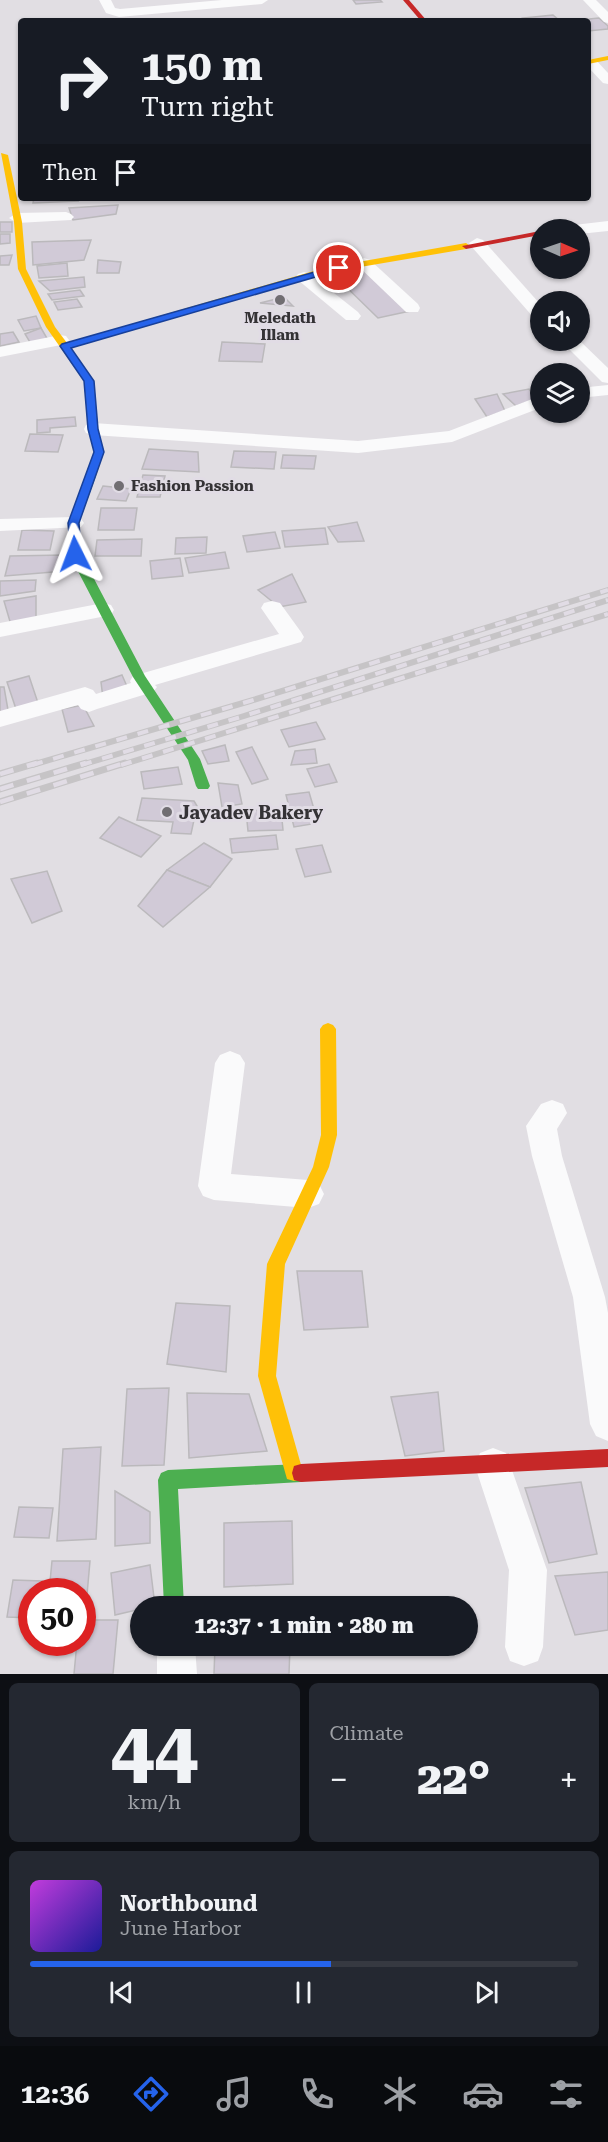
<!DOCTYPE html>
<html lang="en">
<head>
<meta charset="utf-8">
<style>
	body { margin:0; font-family:"Roboto Serif",serif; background:#242831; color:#f1f3f6; height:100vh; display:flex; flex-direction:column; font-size:22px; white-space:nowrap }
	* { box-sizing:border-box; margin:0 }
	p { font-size:20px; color:#9ea1a6 }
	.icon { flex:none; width:33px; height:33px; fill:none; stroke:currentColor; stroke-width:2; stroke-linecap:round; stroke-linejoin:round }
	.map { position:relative; height:1674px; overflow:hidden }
	.sheet { display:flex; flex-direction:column; gap:9px; padding:9px; background:#0d0f14; flex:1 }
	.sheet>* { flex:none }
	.guide { position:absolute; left:18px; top:18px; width:573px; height:183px; border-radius:6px; box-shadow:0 2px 4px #0004; background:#171b24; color:#f1f3f6; overflow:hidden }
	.needle { width:39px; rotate:92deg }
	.buttons { position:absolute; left:530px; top:219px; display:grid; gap:12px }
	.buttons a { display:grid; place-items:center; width:60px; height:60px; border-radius:50%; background:#171b24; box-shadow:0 2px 4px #0004; font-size:30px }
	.speed { position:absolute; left:18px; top:1578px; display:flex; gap:12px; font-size:30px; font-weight:700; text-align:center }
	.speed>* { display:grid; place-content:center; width:78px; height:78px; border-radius:50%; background:#171b24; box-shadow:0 2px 4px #0004; line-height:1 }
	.speed .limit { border:9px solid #d22; background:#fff; color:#111 }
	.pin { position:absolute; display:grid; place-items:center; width:51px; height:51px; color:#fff; margin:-26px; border:3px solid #fff; border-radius:50%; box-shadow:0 2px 6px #0007 }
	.me { position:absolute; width:66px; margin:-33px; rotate:357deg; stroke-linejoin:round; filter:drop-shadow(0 0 4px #0008) }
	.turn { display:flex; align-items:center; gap:21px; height:126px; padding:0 24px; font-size:27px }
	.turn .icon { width:78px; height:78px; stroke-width:2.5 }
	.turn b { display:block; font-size:42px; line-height:51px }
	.then { display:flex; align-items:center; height:57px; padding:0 24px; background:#0003; gap:12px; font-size:22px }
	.big { font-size:45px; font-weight:800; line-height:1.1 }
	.sheet .widget { flex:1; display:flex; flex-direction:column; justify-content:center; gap:9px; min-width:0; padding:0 21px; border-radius:9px; background:#242831 }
	.sheet .dial { align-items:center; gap:0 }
	.dial b { font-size:78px; line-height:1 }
	.song { display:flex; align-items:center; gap:18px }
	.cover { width:72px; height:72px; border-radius:9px; background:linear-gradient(135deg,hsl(290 70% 55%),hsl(240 70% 35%)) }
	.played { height:6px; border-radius:3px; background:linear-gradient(90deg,#2563eb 55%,#363941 55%) }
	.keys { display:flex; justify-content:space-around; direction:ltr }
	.heat { display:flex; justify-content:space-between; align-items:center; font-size:33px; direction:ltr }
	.sheet .tiles { flex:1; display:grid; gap:9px; grid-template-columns:1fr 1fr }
	.widget:last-child { grid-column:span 2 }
	.trip { position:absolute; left:130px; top:1596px; width:348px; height:60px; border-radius:30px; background:#171b24; box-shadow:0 2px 4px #0004; font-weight:800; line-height:60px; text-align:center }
	.tabs { display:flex; height:96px; justify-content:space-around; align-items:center; background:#090b0e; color:#9ea1a6 }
	.tabs .icon { width:42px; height:42px }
	.tabs .current { color:#2563eb }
	.tabs b { font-size:27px; color:#f1f3f6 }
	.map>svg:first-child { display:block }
	.building { fill:#d1cad7; stroke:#bbb9bc; stroke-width:1.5 }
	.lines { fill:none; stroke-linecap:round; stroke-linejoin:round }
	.street { fill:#fafafb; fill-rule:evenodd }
	.fast { fill:#4caf50; fill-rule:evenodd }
	.slow { fill:#ffc107; fill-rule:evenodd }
	.jam { fill:#c62828; fill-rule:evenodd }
	.rail-far1-casing { stroke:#c6c4c6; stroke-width:6 }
	.rail-casing { stroke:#c6c4c6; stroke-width:7 }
	.rail-far1 { stroke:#e1dce5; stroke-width:4; stroke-dasharray:11; stroke-linecap:butt }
	.rail { stroke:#e1dce5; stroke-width:4.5; stroke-dasharray:14; stroke-linecap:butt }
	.route { fill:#2563eb; stroke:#184099; stroke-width:1.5 }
	.poi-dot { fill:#716e72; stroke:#e1dce5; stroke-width:2 }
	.labels { text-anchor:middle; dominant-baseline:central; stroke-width:6; stroke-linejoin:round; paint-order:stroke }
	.far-poi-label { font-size:15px; font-weight:bold; fill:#343235; stroke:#e1dce5 }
	.poi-label { font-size:18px; font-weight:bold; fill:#343235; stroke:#e1dce5; text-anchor:start }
</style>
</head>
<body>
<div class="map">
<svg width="608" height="1674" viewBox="0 0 608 1674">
	<rect width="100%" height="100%" fill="#e1dee3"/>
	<g class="building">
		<polygon points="353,0 380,0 382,2 356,4"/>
		<polygon points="553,15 560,21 527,21 523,18"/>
		<polygon points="599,18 608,26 608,29 588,31 588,21 569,21"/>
		<polygon points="34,198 76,198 78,201 33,203"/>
		<polygon points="118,205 116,214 73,220 69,208"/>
		<rect x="0" y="222" width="12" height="10"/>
		<polygon points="0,234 10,234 10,243 0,244"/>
		<polygon points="91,240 84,260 33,265 32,242"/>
		<polygon points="12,255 9,265 0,265 0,256"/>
		<polygon points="98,260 121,262 119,273 97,273"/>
		<polygon points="67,263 68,276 39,278 37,266"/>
		<polygon points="367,270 410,311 378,318 336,277"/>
		<polygon points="84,277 85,287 50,291 39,281"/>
		<polygon points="80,290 84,296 52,300 48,294"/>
		<polygon points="284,297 293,306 260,303"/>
		<polygon points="77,299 82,307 58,310 54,302"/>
		<polygon points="36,316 41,328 24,331 18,320"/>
		<polygon points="41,328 48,340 31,344 25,334"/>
		<polygon points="13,332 19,342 0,346 0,334"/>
		<polygon points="222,342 265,344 262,362 219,361"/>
		<polygon points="529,389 536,399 516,406 503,394"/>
		<polygon points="497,394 505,411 487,417 475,399"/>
		<polygon points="75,417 76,426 50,428 50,432 37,433 37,420"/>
		<polygon points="30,434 63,435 58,452 25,451"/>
		<polygon points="149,449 198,452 199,472 142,469"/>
		<polygon points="234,451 276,452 274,469 231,467"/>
		<polygon points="283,455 316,456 314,469 281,468"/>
		<polygon points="143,475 165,476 160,497 137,497"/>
		<polygon points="103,486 131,489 126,501 97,499"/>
		<polygon points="101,508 137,508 134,530 98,530"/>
		<polygon points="357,522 364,541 338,542 328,527"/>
		<polygon points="325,528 328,544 285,547 282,531"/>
		<polygon points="22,530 54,531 50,550 18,550"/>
		<polygon points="275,532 280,548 247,552 243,536"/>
		<polygon points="207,537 206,553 175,554 176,538"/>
		<polygon points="142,539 141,556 95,556 97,540"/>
		<polygon points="225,552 229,568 189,573 185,558"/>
		<polygon points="64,555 65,571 5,576 10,556"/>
		<polygon points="180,558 183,576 152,579 150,561"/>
		<polygon points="292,574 306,602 279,607 258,590"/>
		<polygon points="36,580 35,591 0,596 0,581"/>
		<polygon points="36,596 36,620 11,625 4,601"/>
		<polygon points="122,675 129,691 103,698 101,682"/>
		<polygon points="29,676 38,703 16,709 7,682"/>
		<polygon points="0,687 4,687 8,710 0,715"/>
		<polygon points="83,705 94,726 68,732 62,709"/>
		<polygon points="316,722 325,739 289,747 281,730"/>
		<polygon points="225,745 229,761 208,764 202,751"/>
		<polygon points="252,747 268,779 252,784 236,752"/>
		<polygon points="315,749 317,763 291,765 295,751"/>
		<polygon points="329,764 337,782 315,787 307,769"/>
		<polygon points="178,767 182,784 144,789 141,772"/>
		<polygon points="218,783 238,785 242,804 222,807"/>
		<polygon points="309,792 318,823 294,827 286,795"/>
		<polygon points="142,798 194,801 197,806 191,834 171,833 173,822 137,820"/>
		<polygon points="281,809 283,830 248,831 246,811"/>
		<polygon points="119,817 161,836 141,857 100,838"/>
		<polygon points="276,835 278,849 232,853 230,839"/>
		<polygon points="204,843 232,859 210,887 167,870"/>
		<polygon points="322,845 331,872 305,877 296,849"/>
		<polygon points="167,870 210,887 163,927 138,906"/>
		<polygon points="47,871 62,911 32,923 11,879"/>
		<polygon points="297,1271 362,1271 368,1327 304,1330"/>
		<polygon points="176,1303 230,1306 226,1372 167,1364"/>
		<polygon points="169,1388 164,1465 122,1466 127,1389"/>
		<polygon points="438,1392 444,1451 405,1456 391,1397"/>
		<polygon points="187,1393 249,1394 267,1451 189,1458"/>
		<polygon points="101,1447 96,1539 57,1541 63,1449"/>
		<polygon points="581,1482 597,1554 549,1563 525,1488"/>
		<polygon points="115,1491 150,1512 150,1543 115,1546"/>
		<polygon points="19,1507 53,1508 49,1538 14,1537"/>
		<polygon points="292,1521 293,1584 224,1587 224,1523"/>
		<polygon points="52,1561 90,1561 86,1606 82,1606 82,1592 49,1592"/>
		<polygon points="150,1565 155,1606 141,1606 141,1609 115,1615 111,1573"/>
		<polygon points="608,1572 608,1630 575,1635 555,1576"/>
		<polygon points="13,1580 42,1581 40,1592 32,1592 32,1618 7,1617"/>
		<polygon points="82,1620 118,1620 113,1674 74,1674 77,1642 82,1642"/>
		<polygon points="215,1646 290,1646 289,1674 214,1674"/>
	</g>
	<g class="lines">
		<g class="street">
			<polygon points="99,0 111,0 115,8 120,9 222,0 268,0 262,4 119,17 106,13"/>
			<polygon points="583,0 596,0 608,12 608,23 604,22"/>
			<polygon points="588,59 595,59 608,73 608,84 603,83 588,67"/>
			<polygon points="66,212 71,214 74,217 71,220 17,223 9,218 17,213"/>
			<polygon points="608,221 608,231 579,234 579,230 567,230 574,225"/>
			<polygon points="477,238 483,240 540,304 540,319 534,318 471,246 469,243"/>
			<polygon points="364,258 370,260 418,304 420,308 418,312 406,312 358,266 356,263"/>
			<polygon points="304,272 310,274 358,312 361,316 358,320 346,320 298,280 296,277 298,274"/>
			<polygon points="60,335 66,336 69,340 66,344 0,357 0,347"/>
			<polygon points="560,340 579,340 608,368 608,383 602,382"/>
			<polygon points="608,385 608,395 579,398 579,388"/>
			<polygon points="540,396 540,408 452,442 358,453 93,435 86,433 84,429 86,425 93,423 358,441 449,431"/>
			<polygon points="74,517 81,519 84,523 81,527 0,531 0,519"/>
			<polygon points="272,601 280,603 301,632 304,637 301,642 155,685 157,687 153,692 97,709 89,712 81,709 78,705 0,727 0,711 85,687 93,690 96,694 131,683 130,681 133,676 279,634 261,608 264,603"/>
			<polygon points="103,603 111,605 114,610 111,615 0,637 0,623"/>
			<polygon points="230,1051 240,1055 245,1063 231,1174 308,1180 319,1184 324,1194 319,1204 308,1208 214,1200 203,1196 198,1186 215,1063 220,1055"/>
			<polygon points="552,1100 563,1104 567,1113 557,1129 562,1156 605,1297 608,1313 608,1441 596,1436 590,1424 573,1297 532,1156 526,1126 541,1104"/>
			<polygon points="493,1448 506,1453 547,1570 543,1647 538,1661 524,1666 510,1661 505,1647 509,1570 475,1466 480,1453"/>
			<polygon points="157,1646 195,1646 197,1674 157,1674"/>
		</g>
		<g class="fast">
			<polygon points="91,473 96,476 79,523 81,554 145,676 200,759 210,786 208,789 198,789 196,786 188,760 133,677 69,554 69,523 86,476"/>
			<polygon points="301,1464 308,1466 310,1473 308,1480 301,1482 178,1489 184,1606 164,1606 158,1480 161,1473 168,1470"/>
		</g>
		<g class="slow">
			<polygon points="608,56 608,60 588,64 588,60"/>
			<polygon points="1,153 8,155 22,222 26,269 55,327 67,343 324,268 466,243 470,246 466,249 325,273 70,347 94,381 98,429 104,452 96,476 91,479 86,476 94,452 88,429 84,381 46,327 18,269 14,222"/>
			<polygon points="328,1023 333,1025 336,1029 337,1135 329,1167 285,1264 276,1376 303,1472 301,1479 294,1481 287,1479 285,1472 258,1376 267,1264 313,1167 321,1135 320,1029 323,1025"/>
		</g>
		<g class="jam">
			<polygon points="403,0 409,0 427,21 421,21"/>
			<polygon points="540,231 540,235 466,249 462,246"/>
			<polygon points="608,1449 608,1467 301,1482 294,1480 292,1473 294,1466 301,1464"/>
		</g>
		<g class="rail-far1-casing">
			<g id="rail-far1">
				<polyline points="32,765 250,701 608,590"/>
				<polyline points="81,765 244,716 608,600"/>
				<polyline points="121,765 608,614"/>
			</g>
		</g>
		<g class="rail-casing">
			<g id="rail">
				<polyline points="0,774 37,763"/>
				<polyline points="0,789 86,763"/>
				<polyline points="0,802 125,763"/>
			</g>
		</g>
		<use href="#rail-far1" class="rail-far1"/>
		<use href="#rail" class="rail"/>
	</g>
	<polygon class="route" points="339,265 344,268 343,269 71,348 94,381 98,429 104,452 79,523 81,554 75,557 71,556 68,523 94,452 88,429 84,381 60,346 62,344"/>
	<g class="poi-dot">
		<circle cx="280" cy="300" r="6"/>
		<circle cx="119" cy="486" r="6"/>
		<circle cx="167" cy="812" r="6"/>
	</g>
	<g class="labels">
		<g class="far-poi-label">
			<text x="280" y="318">Meledath<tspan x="280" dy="17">Illam</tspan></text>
			<text x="131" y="486" text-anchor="start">Fashion Passion</text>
		</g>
		<g class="poi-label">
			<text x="179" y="812">Jayadev Bakery</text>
		</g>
	</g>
</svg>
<div class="buttons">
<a><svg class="needle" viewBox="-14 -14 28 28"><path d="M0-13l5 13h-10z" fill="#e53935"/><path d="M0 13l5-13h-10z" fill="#9ea1a6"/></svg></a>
<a><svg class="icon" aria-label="sound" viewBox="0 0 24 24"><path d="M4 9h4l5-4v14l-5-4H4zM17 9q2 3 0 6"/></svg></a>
<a><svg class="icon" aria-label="layers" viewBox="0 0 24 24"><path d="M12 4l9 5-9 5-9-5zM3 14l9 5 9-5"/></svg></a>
</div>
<div class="speed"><div class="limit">50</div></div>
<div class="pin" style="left:339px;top:268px;background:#d93025"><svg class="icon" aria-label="arrive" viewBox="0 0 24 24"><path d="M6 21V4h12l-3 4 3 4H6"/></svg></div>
<svg class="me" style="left:75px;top:554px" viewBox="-20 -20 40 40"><path d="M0-17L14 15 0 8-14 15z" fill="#2563eb" stroke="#fff" stroke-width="4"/></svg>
<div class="trip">12:37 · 1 min · 280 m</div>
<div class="guide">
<div class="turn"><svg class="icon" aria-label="right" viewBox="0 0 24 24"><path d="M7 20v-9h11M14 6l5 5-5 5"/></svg><div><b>150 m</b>Turn right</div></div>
<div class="then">Then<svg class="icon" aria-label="arrive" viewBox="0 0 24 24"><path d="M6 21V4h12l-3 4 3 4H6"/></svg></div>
</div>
</div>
<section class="sheet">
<div class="tiles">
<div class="widget dial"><b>44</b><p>km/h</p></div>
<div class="widget"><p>Climate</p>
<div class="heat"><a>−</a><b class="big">22°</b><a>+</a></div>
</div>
<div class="widget">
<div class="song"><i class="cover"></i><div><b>Northbound</b><p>June Harbor</p></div></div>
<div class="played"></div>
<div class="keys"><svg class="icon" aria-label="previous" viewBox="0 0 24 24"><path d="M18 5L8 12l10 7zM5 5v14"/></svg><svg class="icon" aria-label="pause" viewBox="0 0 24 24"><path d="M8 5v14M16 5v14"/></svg><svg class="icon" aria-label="next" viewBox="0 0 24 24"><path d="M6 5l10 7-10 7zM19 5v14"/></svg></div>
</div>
</div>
</section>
<nav class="tabs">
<b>12:36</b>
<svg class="icon current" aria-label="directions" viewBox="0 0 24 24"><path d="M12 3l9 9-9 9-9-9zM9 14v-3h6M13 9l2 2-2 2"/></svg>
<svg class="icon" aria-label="music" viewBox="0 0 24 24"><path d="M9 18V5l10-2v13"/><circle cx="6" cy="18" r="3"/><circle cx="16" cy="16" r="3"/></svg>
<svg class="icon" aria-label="phone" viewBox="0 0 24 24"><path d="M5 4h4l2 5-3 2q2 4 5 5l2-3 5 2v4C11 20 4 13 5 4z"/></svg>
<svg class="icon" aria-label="climate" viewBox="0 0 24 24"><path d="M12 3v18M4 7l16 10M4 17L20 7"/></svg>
<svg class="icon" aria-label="car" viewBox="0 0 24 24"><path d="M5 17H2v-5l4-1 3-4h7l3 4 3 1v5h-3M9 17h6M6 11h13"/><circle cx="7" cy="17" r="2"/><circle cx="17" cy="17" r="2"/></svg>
<svg class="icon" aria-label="filters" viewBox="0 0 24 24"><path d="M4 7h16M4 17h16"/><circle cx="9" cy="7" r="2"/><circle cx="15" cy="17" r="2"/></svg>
</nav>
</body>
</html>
